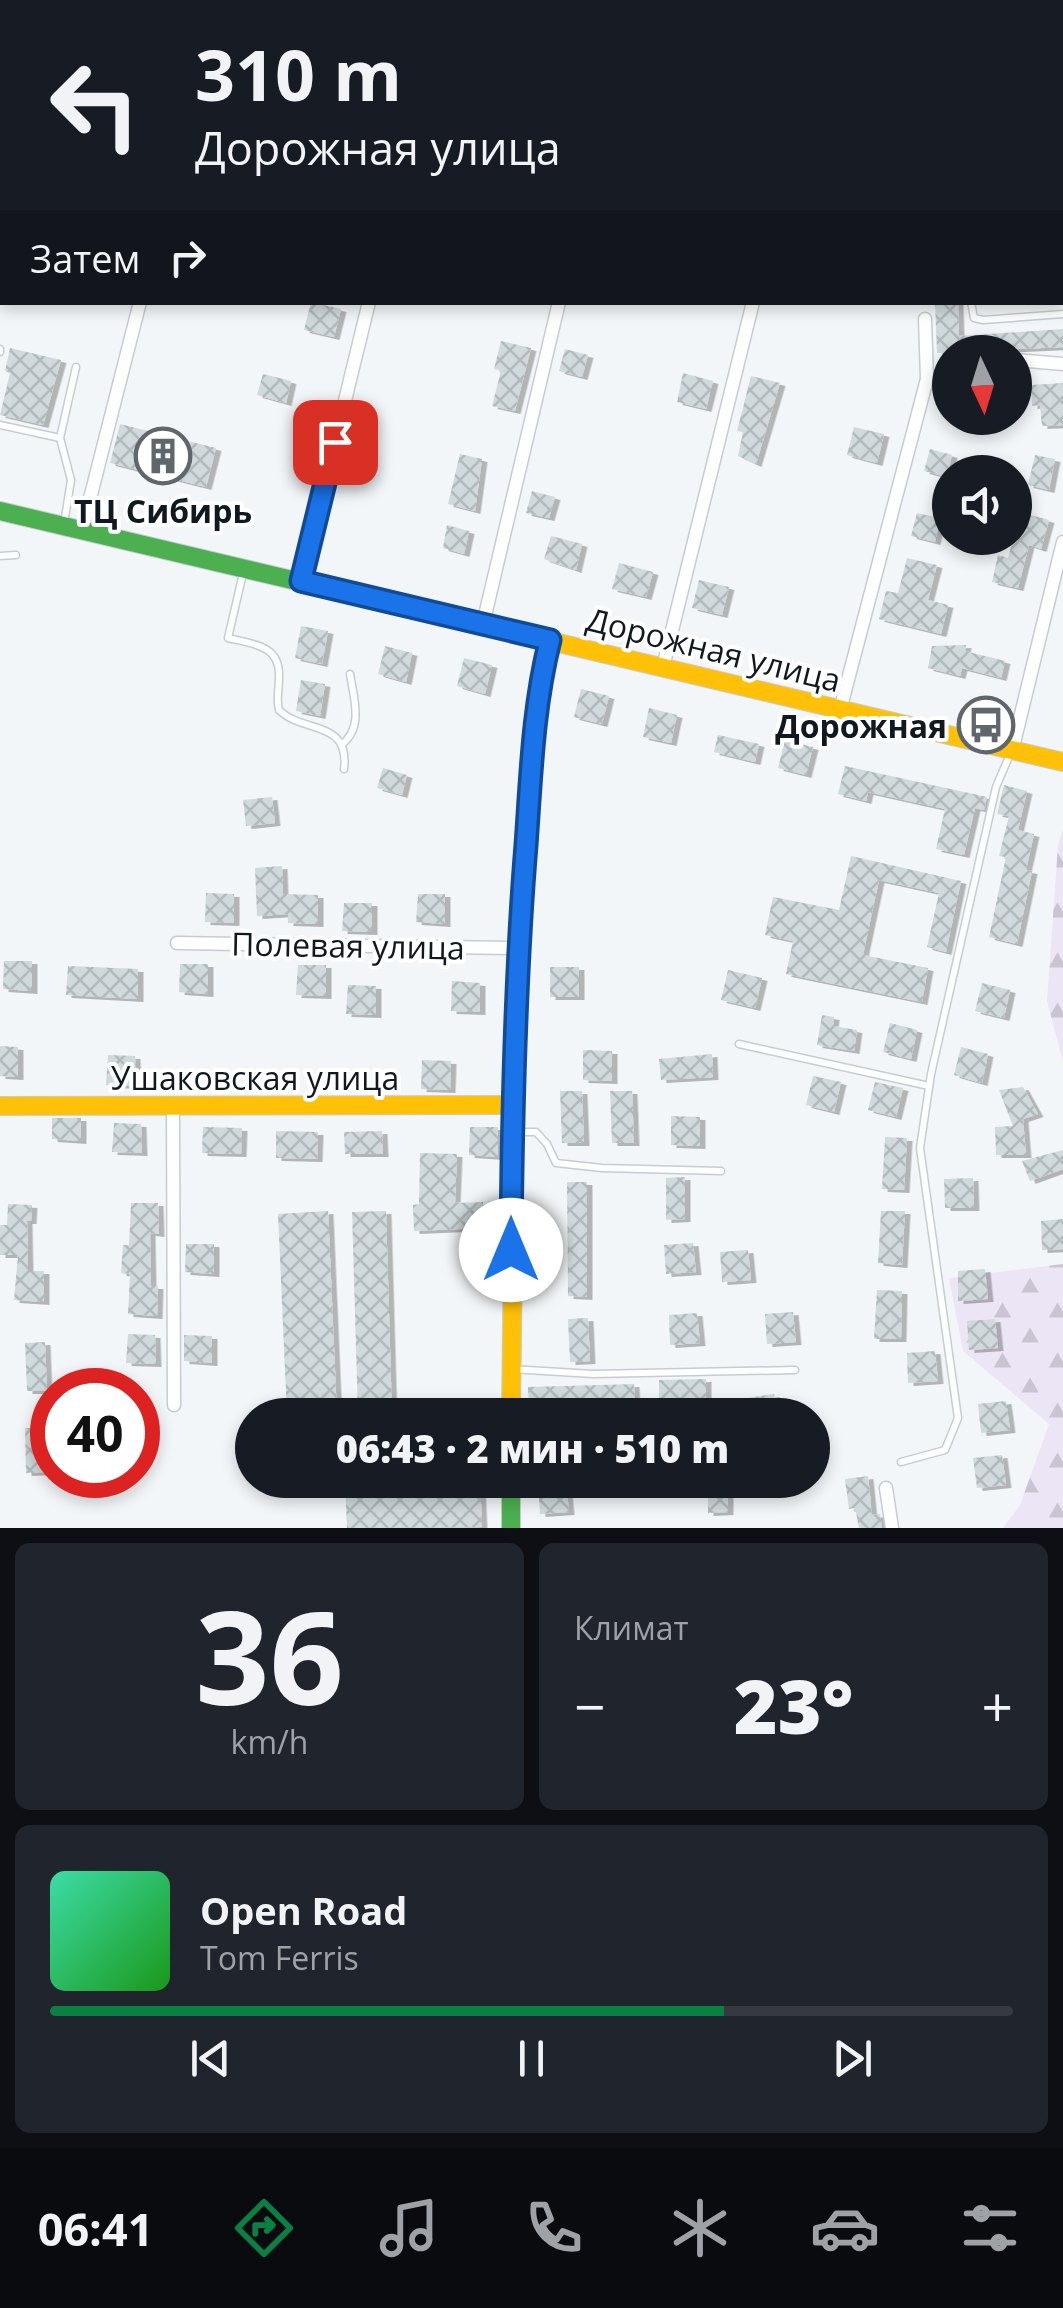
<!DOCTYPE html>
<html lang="ru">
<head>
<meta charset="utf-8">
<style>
	body { margin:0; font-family:"Open Sans",sans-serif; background:#20242c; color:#f1f3f6; height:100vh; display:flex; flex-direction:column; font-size:38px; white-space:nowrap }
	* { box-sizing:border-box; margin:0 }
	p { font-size:32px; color:#9ea1a6 }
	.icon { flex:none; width:55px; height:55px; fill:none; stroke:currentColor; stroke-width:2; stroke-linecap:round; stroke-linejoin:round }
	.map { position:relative; height:1528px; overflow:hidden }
	.sheet { display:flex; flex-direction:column; gap:15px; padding:15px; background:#0d0f14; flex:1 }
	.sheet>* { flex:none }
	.top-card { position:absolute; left:0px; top:0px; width:1065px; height:305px; box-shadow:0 5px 15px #0003; background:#171b24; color:#f1f3f6; overflow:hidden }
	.needle { width:65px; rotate:176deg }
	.buttons { position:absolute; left:932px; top:335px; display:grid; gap:20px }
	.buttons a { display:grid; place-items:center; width:100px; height:100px; border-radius:50%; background:#171b24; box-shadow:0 5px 15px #0003; font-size:50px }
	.speed { position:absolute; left:30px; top:1368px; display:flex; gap:20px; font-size:50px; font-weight:700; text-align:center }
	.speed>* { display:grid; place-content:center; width:130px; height:130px; border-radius:50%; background:#171b24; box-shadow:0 5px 15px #0003; line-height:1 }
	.speed .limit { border:15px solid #d22; background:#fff; color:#111 }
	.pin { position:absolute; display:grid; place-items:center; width:85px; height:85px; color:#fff; margin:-42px; border-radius:20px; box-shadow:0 5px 15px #0006 }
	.me { position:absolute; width:110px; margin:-55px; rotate:0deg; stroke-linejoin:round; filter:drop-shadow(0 0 8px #0008) }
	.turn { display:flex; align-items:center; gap:35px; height:210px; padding:0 30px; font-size:45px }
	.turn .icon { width:130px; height:130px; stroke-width:2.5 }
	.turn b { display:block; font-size:70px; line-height:85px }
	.then { display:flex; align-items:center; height:95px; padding:0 30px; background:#0003; gap:20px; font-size:38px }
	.big { font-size:75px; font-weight:800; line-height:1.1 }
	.sheet .tile { flex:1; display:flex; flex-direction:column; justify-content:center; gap:15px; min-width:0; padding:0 35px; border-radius:15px; background:#20242c }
	.sheet .dial { align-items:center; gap:0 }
	.dial b { font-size:130px; line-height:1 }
	.song { display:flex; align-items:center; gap:30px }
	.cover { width:120px; height:120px; border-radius:15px; background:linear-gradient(135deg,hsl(160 70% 55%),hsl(120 70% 35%)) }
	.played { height:10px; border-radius:5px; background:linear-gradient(90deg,#0b8043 70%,#363941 70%) }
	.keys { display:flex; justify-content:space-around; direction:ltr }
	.heat { display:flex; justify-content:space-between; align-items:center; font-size:55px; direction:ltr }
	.sheet .tiles { flex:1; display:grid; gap:15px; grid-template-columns:1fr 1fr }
	.tile:last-child { grid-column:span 2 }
	.trip { position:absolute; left:235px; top:1398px; width:595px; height:100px; border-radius:50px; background:#171b24; box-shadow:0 5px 15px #0003; font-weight:800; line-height:100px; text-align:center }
	.dock { display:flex; height:160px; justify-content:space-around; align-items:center; background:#090b0e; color:#9ea1a6 }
	.dock .icon { width:70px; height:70px }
	.dock .on { color:#0b8043 }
	.dock b { font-size:45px; color:#f1f3f6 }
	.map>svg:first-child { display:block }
	.grass { fill:url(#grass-tufts) }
	.forest { fill:url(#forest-firs) }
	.building { fill:url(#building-cross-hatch); filter:url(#shadow) }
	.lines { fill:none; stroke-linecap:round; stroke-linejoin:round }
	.lane-casing { stroke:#c6ccd1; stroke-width:9 }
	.street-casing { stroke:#c6ccd1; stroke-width:15 }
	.fast-casing { stroke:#c6ccd1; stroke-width:20 }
	.slow-casing { stroke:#c6ccd1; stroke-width:20 }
	.lane { stroke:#fdfefe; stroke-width:6 }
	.street { stroke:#fdfefe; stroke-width:12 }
	.fast { stroke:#4caf50; stroke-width:18 }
	.slow { stroke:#ffc107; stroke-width:18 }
	.route-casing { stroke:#114b97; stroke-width:25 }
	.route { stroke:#1a73e8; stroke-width:18 }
	.labels { text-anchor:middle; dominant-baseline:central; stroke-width:8; stroke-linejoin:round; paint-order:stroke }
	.poi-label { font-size:32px; font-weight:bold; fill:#101920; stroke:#fff }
	.street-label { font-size:32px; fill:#101920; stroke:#fff }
</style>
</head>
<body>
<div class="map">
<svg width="1063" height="1528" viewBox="0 0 1063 1528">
	<defs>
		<pattern id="grass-tufts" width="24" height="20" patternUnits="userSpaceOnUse" patternTransform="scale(2.5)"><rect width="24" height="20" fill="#ece5f5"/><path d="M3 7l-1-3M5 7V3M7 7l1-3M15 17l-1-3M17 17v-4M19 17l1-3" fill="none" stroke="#c9c4d2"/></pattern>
		<pattern id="forest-firs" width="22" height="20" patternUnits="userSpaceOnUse" patternTransform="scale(2.5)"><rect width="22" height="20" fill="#ece5f5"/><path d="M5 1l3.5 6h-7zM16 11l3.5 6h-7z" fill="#c9c4d2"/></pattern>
		<pattern id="building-cross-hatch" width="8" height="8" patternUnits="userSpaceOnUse" patternTransform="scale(2.5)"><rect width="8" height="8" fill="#d0d9db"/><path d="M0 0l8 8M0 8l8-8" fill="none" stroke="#b2babc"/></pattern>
		<filter id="shadow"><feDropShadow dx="5.5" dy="3" stdDeviation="0" flood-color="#0004"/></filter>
	</defs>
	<rect width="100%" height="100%" fill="#f3f6f8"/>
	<polygon class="grass" points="464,0 1063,0 1063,157 1062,2"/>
	<g class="forest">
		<polygon points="1063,830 1063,1062 1047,1001 1058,845"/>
		<polygon points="1063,1264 1063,1528 1003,1528 1020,1505 1049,1424 963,1351 949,1278"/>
	</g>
	<g class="building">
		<polygon points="311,302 341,309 334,337 304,330"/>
		<polygon points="935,302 958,302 959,336 1063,329 1063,347 937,353"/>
		<polygon points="501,341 531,348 515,411 492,406 501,371 494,369"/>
		<polygon points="10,348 61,360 43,425 0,415 10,373 5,371"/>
		<polygon points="565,349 588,355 582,377 559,371"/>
		<polygon points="683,373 713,381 706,409 677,402"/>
		<polygon points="263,374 291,381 286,403 257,395"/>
		<polygon points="751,376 780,383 756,464 738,456 743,432 737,431"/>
		<polygon points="1063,383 1063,425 1042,426 1040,405 1032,406 1031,385"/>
		<polygon points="120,424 216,448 206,487 110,463"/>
		<polygon points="854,427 884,434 877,463 847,455"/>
		<polygon points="930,449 952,455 947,477 924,471"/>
		<polygon points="460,454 482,459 475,511 448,504"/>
		<polygon points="1035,455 1055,459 1049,490 1028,485"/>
		<polygon points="532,491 555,497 549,518 526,513"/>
		<polygon points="1020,512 1049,520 1041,549 1029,545 1018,588 992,582 998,555 1008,558"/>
		<polygon points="917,513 940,518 935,542 911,536"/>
		<polygon points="447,525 469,531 464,554 443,548"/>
		<polygon points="551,536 582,544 576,570 544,559"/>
		<polygon points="907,558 937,565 928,600 948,605 941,634 879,619 886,591 898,593"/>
		<polygon points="619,563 653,572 646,597 612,589"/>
		<polygon points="699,580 729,587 722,615 692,608"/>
		<polygon points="301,626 328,631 322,664 295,658"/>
		<polygon points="966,645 965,651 1005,661 1001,678 962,668 960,676 928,668 932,646"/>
		<polygon points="385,646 412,653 406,682 378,674"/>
		<polygon points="464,658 492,665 485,694 457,686"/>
		<polygon points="301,680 325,684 320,716 296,711"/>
		<polygon points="581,689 609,696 602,724 574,717"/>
		<polygon points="649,708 677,715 671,743 643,737"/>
		<polygon points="718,735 759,744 755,762 714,752"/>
		<polygon points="785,740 813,747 806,775 778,768"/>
		<polygon points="845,766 987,797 984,810 975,808 964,855 936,849 945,809 868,792 866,801 838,794"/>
		<polygon points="383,768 407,775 402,795 377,788"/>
		<polygon points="1004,785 1027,791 1018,830 1034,834 1026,870 1032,871 1017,944 989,937 1006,857 999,856 1009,816 997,814"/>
		<polygon points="272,797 275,823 246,826 243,800"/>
		<polygon points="851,856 961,881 946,952 927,947 939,893 879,880 863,955 928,968 922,1002 786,974 793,941 765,935 773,897 839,910"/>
		<polygon points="282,866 283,894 318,895 318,924 288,923 288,914 257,916 255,868"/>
		<polygon points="206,893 234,894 234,923 205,922"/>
		<polygon points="418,894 445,894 445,924 416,922"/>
		<polygon points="344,903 372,903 372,932 342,931"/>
		<polygon points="4,961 32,961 32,991 3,989"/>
		<polygon points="180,964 208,964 208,994 179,992"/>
		<polygon points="298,965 326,965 326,996 296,995"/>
		<polygon points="68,966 138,969 138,999 66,995"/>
		<rect x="550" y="967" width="29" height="30"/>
		<polygon points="728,970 762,978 755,1008 721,1000"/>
		<polygon points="452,981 480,983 480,1012 451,1011"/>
		<polygon points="982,983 1010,990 1004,1018 975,1011"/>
		<polygon points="348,985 376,986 376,1015 346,1014"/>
		<polygon points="822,1015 834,1017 833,1026 857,1030 854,1051 817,1045"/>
		<polygon points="890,1023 917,1030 911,1059 883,1052"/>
		<polygon points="0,1046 18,1047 18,1077 0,1076"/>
		<polygon points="961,1047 988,1054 982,1083 954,1075"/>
		<polygon points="583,1050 612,1051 612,1081 583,1080"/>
		<polygon points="712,1054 713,1077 661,1080 659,1059"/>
		<polygon points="108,1055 135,1056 136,1086 106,1085"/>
		<polygon points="422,1060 451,1061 450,1090 421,1089"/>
		<polygon points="813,1076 841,1082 834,1112 806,1105"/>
		<polygon points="875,1082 903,1088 896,1117 868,1110"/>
		<polygon points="1023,1087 1038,1114 1023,1119 1026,1155 996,1155 995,1127 1013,1126 999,1090"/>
		<polygon points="560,1091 582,1091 584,1143 562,1143"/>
		<polygon points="610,1091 632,1091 634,1143 612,1143"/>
		<polygon points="671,1116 700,1117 700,1146 671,1145"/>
		<polygon points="52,1118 81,1118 81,1141 52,1139"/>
		<polygon points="114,1123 141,1124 142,1153 112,1152"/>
		<polygon points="203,1127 242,1128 241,1154 202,1153"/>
		<polygon points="470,1127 498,1127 498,1157 469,1155"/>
		<polygon points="276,1131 318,1132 317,1159 276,1158"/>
		<polygon points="382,1131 383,1154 345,1154 344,1132"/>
		<polygon points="885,1137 907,1138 904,1190 882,1189"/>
		<polygon points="1063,1150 1063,1169 1030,1181 1022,1161"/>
		<polygon points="420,1153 457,1154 455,1203 483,1202 484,1228 414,1231 413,1205 419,1204"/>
		<polygon points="685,1177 685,1219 666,1220 666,1178"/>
		<polygon points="973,1178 974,1208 945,1208 944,1179"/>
		<polygon points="567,1182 587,1182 587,1297 568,1296"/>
		<polygon points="131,1203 158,1203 159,1234 150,1233 151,1286 158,1286 157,1316 128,1314 130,1274 121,1273 123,1245 129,1245"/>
		<polygon points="8,1204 32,1205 31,1221 27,1221 28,1271 44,1271 44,1302 14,1300 18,1255 0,1255 0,1225 7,1225"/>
		<polygon points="328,1211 337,1415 287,1415 278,1214"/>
		<polygon points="386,1211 392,1415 358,1415 352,1212"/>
		<polygon points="881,1211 905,1211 902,1265 878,1263"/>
		<polygon points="1063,1219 1063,1249 1042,1250 1041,1221"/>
		<polygon points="693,1243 696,1272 666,1274 664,1245"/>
		<polygon points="186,1244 214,1244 214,1274 185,1272"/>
		<polygon points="748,1250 751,1280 722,1282 720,1252"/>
		<polygon points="985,1269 988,1299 958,1301 958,1271"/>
		<polygon points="877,1290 902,1291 901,1339 874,1339"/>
		<polygon points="793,1312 796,1342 767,1344 765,1314"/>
		<polygon points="697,1313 700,1343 670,1345 669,1315"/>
		<polygon points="588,1318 590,1361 570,1362 568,1319"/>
		<polygon points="995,1319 998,1348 969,1350 967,1321"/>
		<polygon points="128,1334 155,1335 156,1364 126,1363"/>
		<polygon points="184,1335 212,1336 212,1363 184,1361"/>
		<polygon points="45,1342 47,1391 27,1391 25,1343"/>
		<polygon points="935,1351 938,1381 908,1383 907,1353"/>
		<polygon points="706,1379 706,1399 659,1400 659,1380"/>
		<polygon points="634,1384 635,1404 529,1407 528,1387"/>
		<polygon points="774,1394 777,1415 748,1415 747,1398"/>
		<polygon points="1006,1401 1010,1430 981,1433 978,1404"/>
		<polygon points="25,1428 47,1428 48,1472 26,1473"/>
		<polygon points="1002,1455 1006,1485 977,1488 973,1458"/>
		<polygon points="868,1476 872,1515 880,1514 882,1528 859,1528 855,1508 849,1509 845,1479"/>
		<polygon points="356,1480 480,1480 482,1527 347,1528 345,1484"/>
		<polygon points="708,1480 728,1480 728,1512 708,1513"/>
		<polygon points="566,1482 569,1512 540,1514 538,1484"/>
	</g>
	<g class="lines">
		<g class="lane-casing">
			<g id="lane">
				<polyline points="502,0 509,2"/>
				<polyline points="1062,142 1063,142"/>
				<polyline points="971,302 974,318 983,320 1063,314"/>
				<polyline points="0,352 0,349"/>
				<polyline points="0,425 60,438"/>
				<polyline points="64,524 71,480 60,438 76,367"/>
				<polyline points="0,556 16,555"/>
				<path d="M244 569 228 638C253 644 281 645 279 678 279 689 276 699 279 710 303 734 350 719 344 769"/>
				<path d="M341 745C364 728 354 699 350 674"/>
				<polyline points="739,1044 929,1086"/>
				<polyline points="516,1132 536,1132 547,1144 556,1163 602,1168 721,1171"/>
				<polyline points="511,1369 593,1374 795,1370"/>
				<polyline points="901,1462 945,1450 958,1418 920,1148 931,1074 996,787 1011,752"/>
			</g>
		</g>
		<g class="street-casing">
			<g id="street">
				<polyline points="213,2 214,0"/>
				<polyline points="1015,360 1063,364"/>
				<polyline points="82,530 140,302"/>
				<polyline points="301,581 369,302"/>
				<polyline points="483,624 559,302"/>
				<polyline points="663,667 753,302"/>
				<polyline points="840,710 927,379 925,319"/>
				<polyline points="1012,751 1063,542"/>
				<polyline points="177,943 518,948"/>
				<polyline points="173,1107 174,1405"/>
				<polyline points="886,1488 892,1528"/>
			</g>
		</g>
		<g class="fast-casing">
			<g id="fast">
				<polyline points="0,511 508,631"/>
				<polyline points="511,1480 511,1528"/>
			</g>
		</g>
		<g class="slow-casing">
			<g id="slow">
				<polyline points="508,631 1063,762"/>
				<polyline points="0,1106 511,1105"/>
				<polyline points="511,1415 516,1003 532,752 549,640"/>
			</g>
		</g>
		<use href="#lane" class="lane"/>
		<use href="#street" class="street"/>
		<use href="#fast" class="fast"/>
		<use href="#slow" class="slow"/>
	</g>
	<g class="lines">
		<g class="route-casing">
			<path id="route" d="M335 442 301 581 550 640C533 707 531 775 526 845 515 980 512 1115 511 1250"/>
		</g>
		<use href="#route" class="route"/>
	</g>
	<defs>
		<g id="building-ring" transform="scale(2.875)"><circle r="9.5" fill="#fff" stroke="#5f666c" stroke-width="1.5"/><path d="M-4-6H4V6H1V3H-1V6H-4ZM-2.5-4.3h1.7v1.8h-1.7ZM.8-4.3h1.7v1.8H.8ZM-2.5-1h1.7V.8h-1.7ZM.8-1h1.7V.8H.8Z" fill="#5f666c"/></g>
		<g id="bus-ring" transform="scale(2.875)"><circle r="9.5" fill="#fff" stroke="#5f666c" stroke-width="1.5"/><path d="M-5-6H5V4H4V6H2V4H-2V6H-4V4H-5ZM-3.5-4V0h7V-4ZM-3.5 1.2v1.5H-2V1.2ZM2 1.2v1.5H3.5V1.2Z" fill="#5f666c"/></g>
	</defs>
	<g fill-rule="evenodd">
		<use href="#building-ring" x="163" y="456"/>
		<use href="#bus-ring" x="986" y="725"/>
	</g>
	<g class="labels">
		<g class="poi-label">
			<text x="163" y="510">ТЦ Сибирь</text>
			<text x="947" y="725" text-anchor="end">Дорожная</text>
		</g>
		<g class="street-label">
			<text transform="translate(714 649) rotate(14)">Дорожная улица</text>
			<text transform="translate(348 945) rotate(1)">Полевая улица</text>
			<text x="255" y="1077">Ушаковская улица</text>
		</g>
	</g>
</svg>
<div class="buttons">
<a><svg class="needle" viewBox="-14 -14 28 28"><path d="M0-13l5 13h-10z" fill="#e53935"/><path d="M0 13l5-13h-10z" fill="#9ea1a6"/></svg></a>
<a><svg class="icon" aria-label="sound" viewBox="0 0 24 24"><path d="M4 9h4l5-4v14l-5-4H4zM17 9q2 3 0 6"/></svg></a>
</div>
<div class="speed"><div class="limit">40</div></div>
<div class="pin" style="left:335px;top:442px;background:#d93025"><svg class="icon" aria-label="arrive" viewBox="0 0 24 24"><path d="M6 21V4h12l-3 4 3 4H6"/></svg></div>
<svg class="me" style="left:511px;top:1250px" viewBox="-20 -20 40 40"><circle r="19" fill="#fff"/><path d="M0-13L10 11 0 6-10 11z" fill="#1a73e8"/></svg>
<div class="trip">06:43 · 2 мин · 510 m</div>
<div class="top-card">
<div class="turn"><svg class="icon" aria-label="left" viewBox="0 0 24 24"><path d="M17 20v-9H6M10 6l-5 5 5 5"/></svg><div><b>310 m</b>Дорожная улица</div></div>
<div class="then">Затем<svg class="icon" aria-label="right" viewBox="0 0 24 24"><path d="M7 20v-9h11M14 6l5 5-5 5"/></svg></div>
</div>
</div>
<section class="sheet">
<div class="tiles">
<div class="tile dial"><b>36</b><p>km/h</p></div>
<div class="tile"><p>Климат</p>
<div class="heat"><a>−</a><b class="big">23°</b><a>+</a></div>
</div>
<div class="tile">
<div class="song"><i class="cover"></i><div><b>Open Road</b><p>Tom Ferris</p></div></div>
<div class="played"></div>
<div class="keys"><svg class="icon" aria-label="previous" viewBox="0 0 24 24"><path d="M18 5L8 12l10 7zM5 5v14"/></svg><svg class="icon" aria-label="pause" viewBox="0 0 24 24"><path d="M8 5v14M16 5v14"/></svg><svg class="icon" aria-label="next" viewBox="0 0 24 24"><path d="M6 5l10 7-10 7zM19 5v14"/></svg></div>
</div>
</div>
</section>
<nav class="dock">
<b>06:41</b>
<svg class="icon on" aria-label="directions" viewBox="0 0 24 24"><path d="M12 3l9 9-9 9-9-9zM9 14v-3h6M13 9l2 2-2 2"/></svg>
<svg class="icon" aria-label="music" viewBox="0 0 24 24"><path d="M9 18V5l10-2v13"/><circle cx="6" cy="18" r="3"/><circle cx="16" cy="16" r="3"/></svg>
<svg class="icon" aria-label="phone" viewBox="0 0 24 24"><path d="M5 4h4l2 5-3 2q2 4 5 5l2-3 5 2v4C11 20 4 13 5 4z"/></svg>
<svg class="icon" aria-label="climate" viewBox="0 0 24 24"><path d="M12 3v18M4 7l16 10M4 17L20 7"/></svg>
<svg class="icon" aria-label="car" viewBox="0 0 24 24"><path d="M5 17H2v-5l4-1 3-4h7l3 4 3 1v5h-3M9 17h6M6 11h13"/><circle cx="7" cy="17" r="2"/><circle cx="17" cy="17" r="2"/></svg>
<svg class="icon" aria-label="filters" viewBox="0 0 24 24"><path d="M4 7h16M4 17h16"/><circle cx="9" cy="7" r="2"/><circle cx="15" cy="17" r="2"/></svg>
</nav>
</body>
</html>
